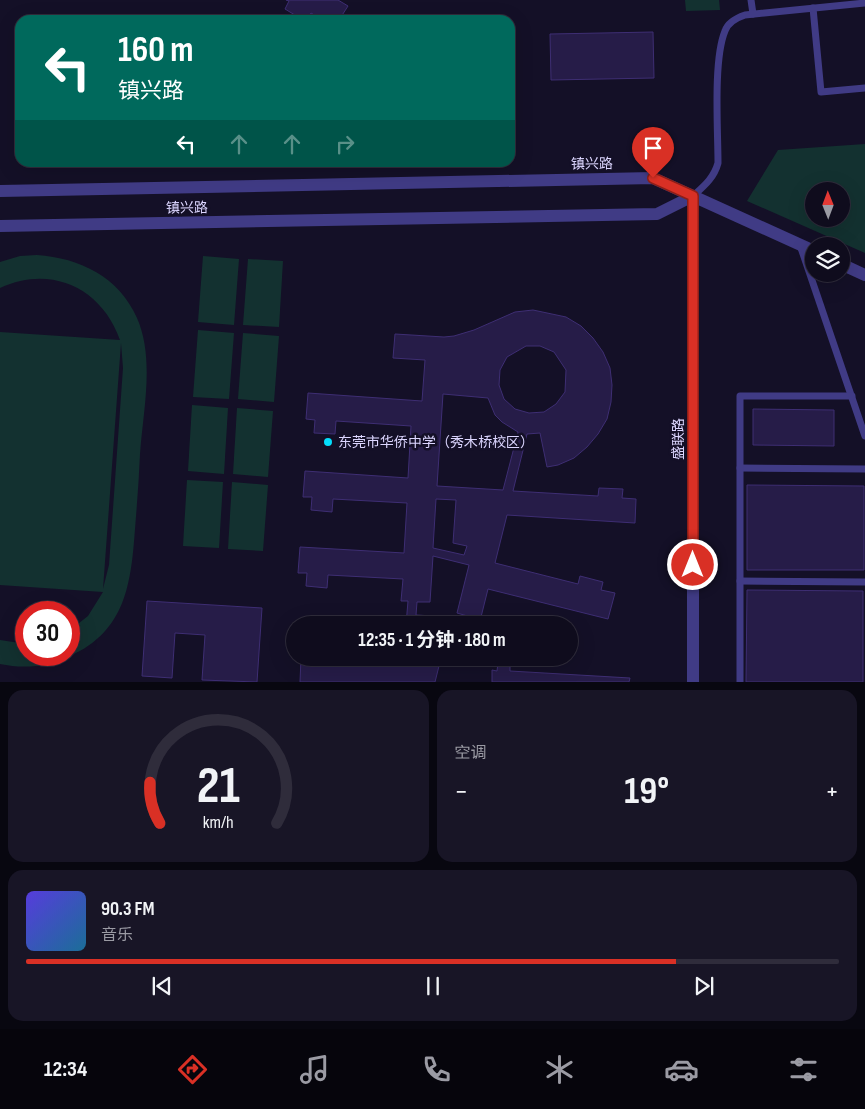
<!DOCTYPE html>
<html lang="zh">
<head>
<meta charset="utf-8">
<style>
	body { margin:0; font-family:"Sofia Sans Condensed","Noto Sans SC",sans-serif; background:#181526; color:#f1f3f6; height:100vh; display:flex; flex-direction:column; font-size:19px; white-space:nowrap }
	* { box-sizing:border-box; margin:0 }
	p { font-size:16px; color:#9b9ba4 }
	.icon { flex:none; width:28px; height:28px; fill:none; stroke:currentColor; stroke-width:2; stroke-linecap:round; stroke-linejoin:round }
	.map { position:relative; height:682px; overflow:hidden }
	.panel { display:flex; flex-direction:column; gap:8px; padding:8px; background:#080710; flex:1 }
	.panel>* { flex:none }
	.hud { position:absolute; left:15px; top:15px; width:500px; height:152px; border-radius:15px; box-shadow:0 5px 20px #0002,0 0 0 1px #2f2c3b; background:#00695c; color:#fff; overflow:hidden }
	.needle { width:32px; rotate:359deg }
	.fabs { position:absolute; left:805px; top:182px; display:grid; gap:10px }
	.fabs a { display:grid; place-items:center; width:45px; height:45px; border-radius:50%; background:#0f0c1d; box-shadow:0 5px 20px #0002,0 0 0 1px #2f2c3b; font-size:25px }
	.speed { position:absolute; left:15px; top:601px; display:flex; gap:10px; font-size:25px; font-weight:700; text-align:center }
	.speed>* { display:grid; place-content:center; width:65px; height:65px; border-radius:50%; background:#0f0c1d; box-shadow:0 5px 20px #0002,0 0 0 1px #2f2c3b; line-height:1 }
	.speed .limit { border:8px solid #d22; background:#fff; color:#111 }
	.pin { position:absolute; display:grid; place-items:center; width:42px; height:42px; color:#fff; margin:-51px -21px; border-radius:50% 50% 50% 0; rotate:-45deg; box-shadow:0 0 5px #0007 }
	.pin .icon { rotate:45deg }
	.me { position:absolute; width:55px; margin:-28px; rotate:0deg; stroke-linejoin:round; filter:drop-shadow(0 0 4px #0008) }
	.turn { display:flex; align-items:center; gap:18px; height:105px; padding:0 20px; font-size:22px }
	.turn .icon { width:65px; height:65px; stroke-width:2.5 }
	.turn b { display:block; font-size:35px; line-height:42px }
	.lanes { display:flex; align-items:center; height:48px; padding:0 20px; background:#0003; justify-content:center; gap:25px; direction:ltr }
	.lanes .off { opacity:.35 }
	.big { font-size:38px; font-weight:700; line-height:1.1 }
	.panel .widget { flex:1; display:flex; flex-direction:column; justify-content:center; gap:8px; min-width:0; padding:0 18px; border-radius:15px; background:#181526 }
	.panel .dial { align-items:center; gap:0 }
	.dial svg { height:130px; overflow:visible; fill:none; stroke:#2f2c3b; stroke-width:7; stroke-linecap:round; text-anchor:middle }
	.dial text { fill:#f1f3f6; stroke:none }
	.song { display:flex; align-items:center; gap:15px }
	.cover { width:60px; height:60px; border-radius:8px; background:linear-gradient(135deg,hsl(250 70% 55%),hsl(200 70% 35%)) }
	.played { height:5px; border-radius:2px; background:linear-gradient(90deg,#d93025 80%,#2f2c3b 80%) }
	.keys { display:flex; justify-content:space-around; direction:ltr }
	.heat { display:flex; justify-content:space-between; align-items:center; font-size:28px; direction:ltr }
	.panel .tiles { flex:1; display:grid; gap:8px; grid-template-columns:1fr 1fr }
	.widget:last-child { grid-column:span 2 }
	.trip { position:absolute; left:286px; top:616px; width:292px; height:50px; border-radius:25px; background:#0f0c1d; box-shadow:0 5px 20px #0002,0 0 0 1px #2f2c3b; font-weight:700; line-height:50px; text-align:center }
	.tabs { display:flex; height:80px; justify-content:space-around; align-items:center; background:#06050c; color:#9b9ba4 }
	.tabs .icon { width:35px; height:35px }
	.tabs .current { color:#d93025 }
	.tabs b { font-size:22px; color:#f1f3f6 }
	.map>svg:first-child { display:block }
	.green { fill:#133130; fill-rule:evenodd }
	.building { fill:#261c48; stroke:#3e2e73; fill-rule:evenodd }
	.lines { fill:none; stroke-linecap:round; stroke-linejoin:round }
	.lane { stroke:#403b85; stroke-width:7 }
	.street { stroke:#403b85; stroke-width:12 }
	.route-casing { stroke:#8d1f18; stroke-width:12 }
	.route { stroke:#d93025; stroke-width:9 }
	.poi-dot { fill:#04ddfc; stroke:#141027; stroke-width:2 }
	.labels { text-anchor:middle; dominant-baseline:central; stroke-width:5; stroke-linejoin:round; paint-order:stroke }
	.street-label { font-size:14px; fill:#dcd6ff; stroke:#141027 }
	.poi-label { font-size:14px; fill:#dcd6ff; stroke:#141027; text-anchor:start }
</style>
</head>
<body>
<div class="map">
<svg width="865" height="682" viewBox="0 0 865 682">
	<rect width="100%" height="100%" fill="#141027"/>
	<g class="green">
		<polygon points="685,0 719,0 720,10 686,11"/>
		<path d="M865 144V253L747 201 778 150ZM814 191H841V219H814Z"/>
		<path d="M37 255C80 258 119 277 137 318 155 359 143 411 140 454 139 479 137 504 135 529 131 583 126 631 70 656 48 667 24 669 0 664V640L26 644V655H69V631L88 616 103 592 0 585V332L120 340C102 288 51 264 0 288V262L20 256ZM121 343 123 368 109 565 103 589Z"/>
		<polygon points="203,256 239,259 234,325 198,322"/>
		<polygon points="248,259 283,261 279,327 243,325"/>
		<polygon points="198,330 234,333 229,399 193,397"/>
		<polygon points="243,333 279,336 274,402 238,399"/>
		<polygon points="192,405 228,408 224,474 188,471"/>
		<polygon points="237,408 273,411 268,477 233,474"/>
		<polygon points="187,480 223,482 219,548 183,546"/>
		<polygon points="232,482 268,485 263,551 228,549"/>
	</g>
	<g class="building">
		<polygon points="286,0 338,0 348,6 339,20 323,20 311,13 307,20 303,20 285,9 289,1"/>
		<polygon points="653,32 654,78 551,80 550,34"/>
		<path d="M533 310 566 317 581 326 593 338 603 352 610 368 612 385 611 402 607 419 598 434 587 447 574 458 558 465 547 467 540 433 527 434 513 491 598 496 599 488 623 489 622 498 636 499 635 523 507 515 495 563 578 584 580 576 603 582 601 590 615 593 608 619 488 589 479 625H469L471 617 457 613 469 565 433 556 430 602H417L416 615 433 616 432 625H406L408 601H401L403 579 328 575 327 588 306 586 307 573H298L300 547 404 553 407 503 333 499 332 512 311 510 312 497H303L305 471 408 478 411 426 336 421 335 434 314 433 315 420 306 419 308 393 422 401 425 360 393 358 395 334 444 337 454 336 474 330 515 312ZM526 346H540L554 352 566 370 565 392 556 404 544 412 529 413 515 409 504 399 499 385 500 370 507 357ZM443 394 488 398 495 415 502 422 518 432 503 490 437 486ZM436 499 456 500 453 543 467 546 464 555 433 548Z"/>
		<polygon points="753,409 834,410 834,446 753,445"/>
		<polygon points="747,485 864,486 864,570 747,570"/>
		<polygon points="747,590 863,591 863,682 746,682"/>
		<polygon points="147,601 262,608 257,682 202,680 205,635 175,633 172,678 142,676"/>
		<polygon points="301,658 441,658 435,682 300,682"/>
		<polygon points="477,658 510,658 510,671 630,678 629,682 492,682 492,670 497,671 498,663"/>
	</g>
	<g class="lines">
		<g class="lane">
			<polyline points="751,0 753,14"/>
			<polyline points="813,8 821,92 865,88"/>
			<path d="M693 196C704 186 714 178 718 163 718 130 713 60 725 31 728 22 736 18 745 15L865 3"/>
			<polyline points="800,245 865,436"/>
			<polyline points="740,468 865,469"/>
			<polyline points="740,581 865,582"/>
			<polyline points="740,682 740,396 852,396"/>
		</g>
		<g class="street">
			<polyline points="0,191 653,178 814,251"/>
			<polyline points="693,196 693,682"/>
			<polyline points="0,226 657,214 693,196"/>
			<polyline points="841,264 865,275"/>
		</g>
	</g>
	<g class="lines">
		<g class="route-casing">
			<polyline id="route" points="653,178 693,196 693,565"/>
		</g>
		<use href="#route" class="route"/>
	</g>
	<circle class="poi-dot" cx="328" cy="442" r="5"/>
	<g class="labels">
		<g class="street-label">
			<text transform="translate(592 164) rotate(-1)">镇兴路</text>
			<text transform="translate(187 208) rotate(-1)">镇兴路</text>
			<text transform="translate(678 439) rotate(-90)">盛联路</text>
		</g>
		<g class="poi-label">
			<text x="338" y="442">东莞市华侨中学（秀木桥校区）</text>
		</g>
	</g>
</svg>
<div class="fabs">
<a><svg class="needle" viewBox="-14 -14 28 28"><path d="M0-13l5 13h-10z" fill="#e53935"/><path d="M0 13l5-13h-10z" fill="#9b9ba4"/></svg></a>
<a><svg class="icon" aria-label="layers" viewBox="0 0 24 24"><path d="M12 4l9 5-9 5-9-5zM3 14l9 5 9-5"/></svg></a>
</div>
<div class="speed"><div class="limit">30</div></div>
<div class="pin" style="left:653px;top:178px;background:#d93025"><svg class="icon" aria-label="arrive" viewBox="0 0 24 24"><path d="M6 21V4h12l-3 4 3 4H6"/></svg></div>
<svg class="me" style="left:693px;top:565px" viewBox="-20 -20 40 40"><circle r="17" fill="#d93025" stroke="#fff" stroke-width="3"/><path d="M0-11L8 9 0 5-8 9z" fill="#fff"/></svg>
<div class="trip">12:35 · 1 分钟 · 180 m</div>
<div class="hud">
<div class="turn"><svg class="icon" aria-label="left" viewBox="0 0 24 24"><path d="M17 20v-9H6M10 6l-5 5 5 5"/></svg><div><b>160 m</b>镇兴路</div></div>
<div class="lanes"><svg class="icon" aria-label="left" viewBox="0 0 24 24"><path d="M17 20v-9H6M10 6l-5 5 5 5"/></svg><svg class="icon off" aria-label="ahead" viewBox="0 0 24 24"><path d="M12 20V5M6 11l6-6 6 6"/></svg><svg class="icon off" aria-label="ahead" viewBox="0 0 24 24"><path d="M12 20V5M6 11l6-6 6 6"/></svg><svg class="icon off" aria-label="right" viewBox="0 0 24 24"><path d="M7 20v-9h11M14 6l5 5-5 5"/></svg></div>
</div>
</div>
<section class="panel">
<div class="tiles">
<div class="widget dial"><svg viewBox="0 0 100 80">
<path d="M14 69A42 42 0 1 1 86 69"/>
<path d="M14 69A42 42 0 0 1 8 44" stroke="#d93025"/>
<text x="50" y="56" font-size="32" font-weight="700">21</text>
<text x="50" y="72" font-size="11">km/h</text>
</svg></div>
<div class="widget"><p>空调</p>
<div class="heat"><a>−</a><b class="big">19°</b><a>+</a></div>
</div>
<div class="widget">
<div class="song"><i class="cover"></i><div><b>90.3 FM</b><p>音乐</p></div></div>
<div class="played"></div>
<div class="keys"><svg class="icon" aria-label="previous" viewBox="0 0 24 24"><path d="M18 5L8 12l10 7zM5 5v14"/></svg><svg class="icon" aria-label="pause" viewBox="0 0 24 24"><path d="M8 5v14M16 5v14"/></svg><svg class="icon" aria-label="next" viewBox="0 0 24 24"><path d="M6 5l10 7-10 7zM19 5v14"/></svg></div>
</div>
</div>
</section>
<nav class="tabs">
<b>12:34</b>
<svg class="icon current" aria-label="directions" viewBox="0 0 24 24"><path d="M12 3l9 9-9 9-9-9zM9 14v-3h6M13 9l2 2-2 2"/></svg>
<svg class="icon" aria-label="music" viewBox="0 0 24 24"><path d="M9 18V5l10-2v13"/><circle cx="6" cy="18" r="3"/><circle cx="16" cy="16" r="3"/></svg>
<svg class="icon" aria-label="phone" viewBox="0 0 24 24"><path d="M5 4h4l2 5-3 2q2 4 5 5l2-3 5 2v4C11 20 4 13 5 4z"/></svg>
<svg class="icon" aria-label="climate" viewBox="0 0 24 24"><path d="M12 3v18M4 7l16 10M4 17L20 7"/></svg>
<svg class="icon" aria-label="car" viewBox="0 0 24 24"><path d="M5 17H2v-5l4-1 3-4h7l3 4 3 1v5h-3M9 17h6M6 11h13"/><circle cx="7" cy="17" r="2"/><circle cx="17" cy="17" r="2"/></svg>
<svg class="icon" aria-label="filters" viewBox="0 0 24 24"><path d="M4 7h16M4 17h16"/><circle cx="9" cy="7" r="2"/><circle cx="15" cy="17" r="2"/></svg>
</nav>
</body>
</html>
